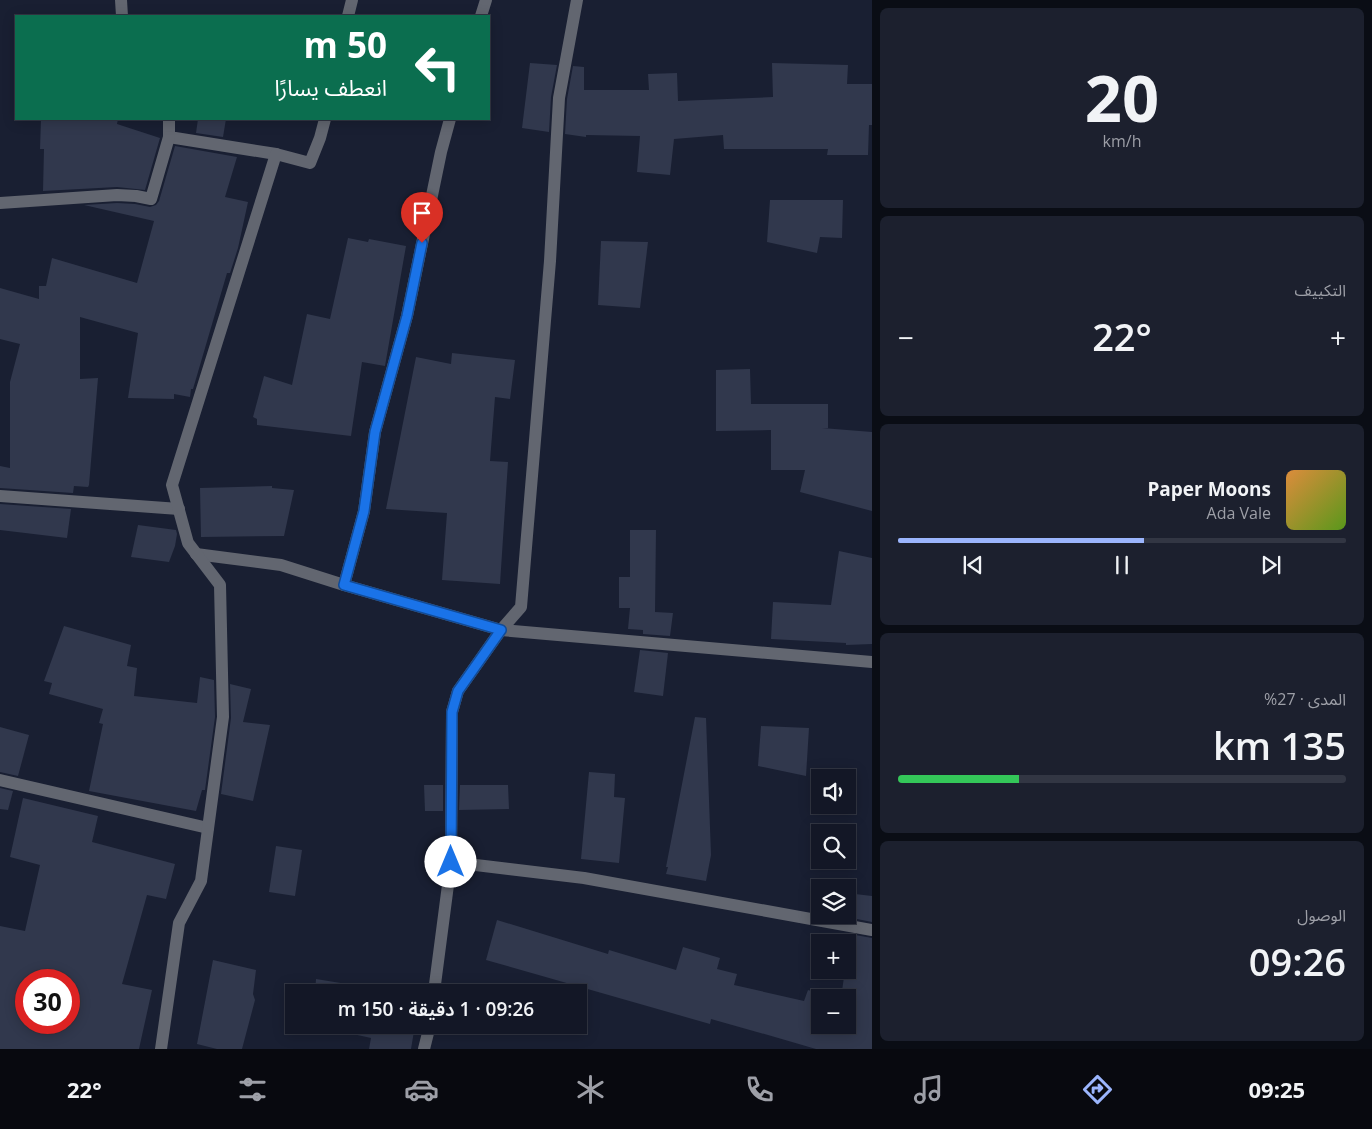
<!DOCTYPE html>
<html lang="ar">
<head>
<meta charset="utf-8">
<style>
	body { margin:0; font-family:"Open Sans","Noto Sans Arabic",sans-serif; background:#1c202e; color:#f1f3f6; direction:rtl; height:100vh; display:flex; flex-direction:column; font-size:19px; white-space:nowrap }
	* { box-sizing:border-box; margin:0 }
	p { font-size:16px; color:#9d9fa7 }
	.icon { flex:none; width:28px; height:28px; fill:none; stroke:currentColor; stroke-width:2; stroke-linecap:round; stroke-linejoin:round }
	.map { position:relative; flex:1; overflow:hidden; direction:ltr }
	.panel { display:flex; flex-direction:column; gap:8px; padding:8px; background:#0a0d15; width:500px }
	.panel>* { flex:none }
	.guide { position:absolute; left:15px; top:15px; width:475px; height:105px; border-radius:0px; box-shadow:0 2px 12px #0003,0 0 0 1px #323643; direction:rtl; background:#0b6e4f; color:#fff; overflow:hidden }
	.buttons { position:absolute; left:811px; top:769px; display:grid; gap:10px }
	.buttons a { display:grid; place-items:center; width:45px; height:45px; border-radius:0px; background:#131726; box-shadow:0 2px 12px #0003,0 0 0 1px #323643; font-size:25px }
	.speed { position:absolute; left:15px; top:969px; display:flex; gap:10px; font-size:25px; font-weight:700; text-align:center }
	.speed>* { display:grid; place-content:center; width:65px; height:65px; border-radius:50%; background:#131726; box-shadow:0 2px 12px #0003,0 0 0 1px #323643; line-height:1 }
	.speed .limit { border:8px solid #d22; background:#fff; color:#111 }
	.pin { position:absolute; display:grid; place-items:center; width:42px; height:42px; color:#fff; margin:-51px -21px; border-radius:50% 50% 50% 0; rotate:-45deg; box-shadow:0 0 5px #0007 }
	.pin .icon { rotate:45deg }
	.me { position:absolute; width:55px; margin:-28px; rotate:0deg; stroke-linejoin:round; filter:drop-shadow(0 0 4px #0008) }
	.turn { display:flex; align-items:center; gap:18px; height:105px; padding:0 20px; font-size:22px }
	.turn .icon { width:65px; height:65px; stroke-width:2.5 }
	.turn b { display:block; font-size:35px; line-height:42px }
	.big { font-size:38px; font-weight:600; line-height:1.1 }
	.panel .card { flex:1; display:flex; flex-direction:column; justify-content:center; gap:8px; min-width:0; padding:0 18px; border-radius:8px; background:#1c202e }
	.panel .dial { align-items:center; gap:0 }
	.dial b { font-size:65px; line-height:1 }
	.song { display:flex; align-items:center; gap:15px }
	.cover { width:60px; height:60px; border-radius:8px; background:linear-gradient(135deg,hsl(30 70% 55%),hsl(90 70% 35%)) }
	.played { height:5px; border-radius:2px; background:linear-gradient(90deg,#9bb5fd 55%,#323643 55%) }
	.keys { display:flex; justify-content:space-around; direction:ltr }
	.heat { display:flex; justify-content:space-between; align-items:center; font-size:28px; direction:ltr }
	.charge { height:8px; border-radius:4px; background:linear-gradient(90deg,#34c759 27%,#323643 0) }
	.trip { position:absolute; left:285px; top:984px; width:302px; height:50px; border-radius:0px; background:#131726; box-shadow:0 2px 12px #0003,0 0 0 1px #323643; font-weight:600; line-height:50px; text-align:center; direction:rtl }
	.dock { display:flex; height:80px; justify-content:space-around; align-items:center; background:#08090f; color:#9d9fa7 }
	.dock .icon { width:35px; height:35px }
	.dock .selected { color:#9bb5fd }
	.dock b { font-size:22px; color:#f1f3f6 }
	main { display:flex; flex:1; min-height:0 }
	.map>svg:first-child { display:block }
	.building { fill:#31384d; fill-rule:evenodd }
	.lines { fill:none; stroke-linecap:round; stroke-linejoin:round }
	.minor { stroke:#626670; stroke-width:12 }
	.route-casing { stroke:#114b97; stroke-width:12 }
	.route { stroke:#1a73e8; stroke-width:9 }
</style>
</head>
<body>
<main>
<section class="panel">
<div class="card dial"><b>20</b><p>km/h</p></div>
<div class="card"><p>التكييف</p>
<div class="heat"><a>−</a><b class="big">22°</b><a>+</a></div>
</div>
<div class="card">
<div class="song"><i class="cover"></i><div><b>Paper Moons</b><p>Ada Vale</p></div></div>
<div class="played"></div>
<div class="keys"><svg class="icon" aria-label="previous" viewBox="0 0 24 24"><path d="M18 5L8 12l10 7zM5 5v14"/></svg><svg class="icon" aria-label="pause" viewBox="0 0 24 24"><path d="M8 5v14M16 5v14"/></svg><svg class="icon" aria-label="next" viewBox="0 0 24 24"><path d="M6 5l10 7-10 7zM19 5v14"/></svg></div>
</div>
<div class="card"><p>المدى · 27%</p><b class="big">135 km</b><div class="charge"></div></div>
<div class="card"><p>الوصول</p><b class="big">09:26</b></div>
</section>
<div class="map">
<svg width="872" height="1049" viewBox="0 0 872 1049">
	<rect width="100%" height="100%" fill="#191f32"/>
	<g class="building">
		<polygon points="530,63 557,65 551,97 549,132 522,128"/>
		<polygon points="772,63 848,65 847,84 872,84 872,125 869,125 868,155 827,155 828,149 724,149 723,135 674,139 670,175 637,172 640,136 586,135 586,137 565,134 567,99 573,66 584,67 584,90 649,90 648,74 677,73 678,101 773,97"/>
		<polygon points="41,119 118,119 117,124 160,138 145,190 117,187 43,191 44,149 40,149"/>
		<polygon points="198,119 226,119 223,137 196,133"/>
		<polygon points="175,146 237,157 225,197 248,202 238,248 230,273 227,273 193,389 191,389 190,397 174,394 174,399 128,398 138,333 80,317 80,379 98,378 89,485 88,487 74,486 73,493 0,488 0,466 10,468 10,382 20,344 0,339 0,288 39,299 39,286 46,286 52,258 137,283 154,221 84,205 117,203 135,204 150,207 156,205 159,201"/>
		<polygon points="770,200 843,200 842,238 820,237 817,253 767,242"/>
		<polygon points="348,238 368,242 369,239 406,246 385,366 362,362 351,436 257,425 257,419 253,417 264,376 292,385 307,314 330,319"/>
		<polygon points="601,241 648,242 640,308 598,305"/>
		<polygon points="452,353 515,360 510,399 495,397 490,461 508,462 500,584 442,580 447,513 386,509 416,357 451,364"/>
		<polygon points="750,369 751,404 828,404 828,428 822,428 872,432 872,511 800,492 805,470 771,470 771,430 716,431 716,370"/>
		<polygon points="272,486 272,488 294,490 284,536 201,537 200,488"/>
		<polygon points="0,504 71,509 67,538 0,530"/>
		<polygon points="138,525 176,530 177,534 175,546 169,562 131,557"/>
		<polygon points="630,530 656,530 655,612 673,613 670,636 643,634 643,630 628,629 630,608 619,608 619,577 630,577"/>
		<polygon points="839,551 872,558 872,644 846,645 846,643 771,639 773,602 831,605"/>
		<polygon points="64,626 131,645 127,666 137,668 134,696 197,703 200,677 214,680 215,717 205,790 202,790 196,811 89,791 103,724 99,723 103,709 49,694 52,683 44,681"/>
		<polygon points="640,650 668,653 663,696 634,692"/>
		<polygon points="230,684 251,689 243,722 270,725 253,801 221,794 231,718"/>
		<polygon points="695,717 706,718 711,855 706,881 666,874 668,867 666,867"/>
		<polygon points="761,726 809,728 806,776 758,766"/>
		<polygon points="0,727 29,735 18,776 0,772"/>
		<polygon points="589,772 615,774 614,797 625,798 619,863 581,859"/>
		<polygon points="424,785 443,785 443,811 425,811"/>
		<polygon points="460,785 508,785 509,809 459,810"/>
		<polygon points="0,788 13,791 8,810 0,809"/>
		<path d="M23 798 98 816 92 842 175 864 166 899 147 895 122 984 152 990 139 1049H0V926L25 931 40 865 10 857ZM26 980H69V1022H26Z"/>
		<polygon points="276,846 302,850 295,896 269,892"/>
		<polygon points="855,894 872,896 872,922 852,918"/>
		<polygon points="497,920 608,954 609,950 676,970 683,947 720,958 717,969 737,974 734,985 804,1001 808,990 834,998 820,998 820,1025 848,1025 848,998 841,998 845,970 848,970 848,950 850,934 872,938 872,1049 816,1049 768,1035 711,1019 710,1024 486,960"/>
		<polygon points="213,960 256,970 253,994 255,1000 242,1049 217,1049 197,1044"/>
		<polygon points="316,979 396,992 315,992"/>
		<polygon points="312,1025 415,1025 411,1049 369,1049 371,1038"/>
	</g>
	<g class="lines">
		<g class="minor">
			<polyline points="121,0 122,16"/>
			<polyline points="348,16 352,0"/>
			<polyline points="481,16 486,0"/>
			<polyline points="169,119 169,137 276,154"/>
			<polyline points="0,203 117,195 136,196 151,199 169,137"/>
			<polyline points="0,496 179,509"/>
			<polyline points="196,554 281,565 344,585 364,511 375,432 407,316 441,152 450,119"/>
			<polyline points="344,585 501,630 872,662"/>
			<polyline points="0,780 208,828"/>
			<polyline points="451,862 584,878 872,930"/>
			<polyline points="434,992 451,862 452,712 458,691 501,630 521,607 550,261 559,98 577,0"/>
			<polyline points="161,1049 179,923 201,881 223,717 220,585 188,543 172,485 276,154 310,163 320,138 325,119"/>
			<polyline points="424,1049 430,1025"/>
		</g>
	</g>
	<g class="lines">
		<g class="route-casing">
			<polyline id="route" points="422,243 407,316 375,432 364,511 344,585 501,630 458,691 452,712 451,862"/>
		</g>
		<use href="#route" class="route"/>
	</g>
</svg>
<div class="buttons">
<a><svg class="icon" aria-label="sound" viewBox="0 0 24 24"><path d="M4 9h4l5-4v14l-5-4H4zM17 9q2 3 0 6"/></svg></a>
<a><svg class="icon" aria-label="search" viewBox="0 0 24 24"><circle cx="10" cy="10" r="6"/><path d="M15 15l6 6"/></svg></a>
<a><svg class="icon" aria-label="layers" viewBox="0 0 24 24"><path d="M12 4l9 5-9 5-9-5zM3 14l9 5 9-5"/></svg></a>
<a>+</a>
<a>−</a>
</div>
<div class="speed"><div class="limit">30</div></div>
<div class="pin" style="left:422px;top:243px;background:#d93025"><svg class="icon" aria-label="arrive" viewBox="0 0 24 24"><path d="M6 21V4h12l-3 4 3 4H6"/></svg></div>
<svg class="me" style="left:451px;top:862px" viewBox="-20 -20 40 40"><circle r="19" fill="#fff"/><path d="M0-13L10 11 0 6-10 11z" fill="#1a73e8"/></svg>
<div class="trip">09:26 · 1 دقيقة · 150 m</div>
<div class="guide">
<div class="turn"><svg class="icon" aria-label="left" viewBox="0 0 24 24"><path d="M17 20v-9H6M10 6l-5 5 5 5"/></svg><div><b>50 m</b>انعطف يسارًا</div></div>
</div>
</div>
</main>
<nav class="dock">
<b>09:25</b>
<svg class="icon selected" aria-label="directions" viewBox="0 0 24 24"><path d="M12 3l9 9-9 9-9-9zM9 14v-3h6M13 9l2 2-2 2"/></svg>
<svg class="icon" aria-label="music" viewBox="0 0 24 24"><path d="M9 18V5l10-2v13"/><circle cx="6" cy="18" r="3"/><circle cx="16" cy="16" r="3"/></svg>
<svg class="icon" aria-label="phone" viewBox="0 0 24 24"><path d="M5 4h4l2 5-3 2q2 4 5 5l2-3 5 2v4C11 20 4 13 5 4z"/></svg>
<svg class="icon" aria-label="climate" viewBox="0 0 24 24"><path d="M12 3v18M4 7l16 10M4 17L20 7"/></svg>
<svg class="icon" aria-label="car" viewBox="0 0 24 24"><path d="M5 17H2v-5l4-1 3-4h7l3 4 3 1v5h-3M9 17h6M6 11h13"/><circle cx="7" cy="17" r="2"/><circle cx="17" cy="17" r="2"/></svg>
<svg class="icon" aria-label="filters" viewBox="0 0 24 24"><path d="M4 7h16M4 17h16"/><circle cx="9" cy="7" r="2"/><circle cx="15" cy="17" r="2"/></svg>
<b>22°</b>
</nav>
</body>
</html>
